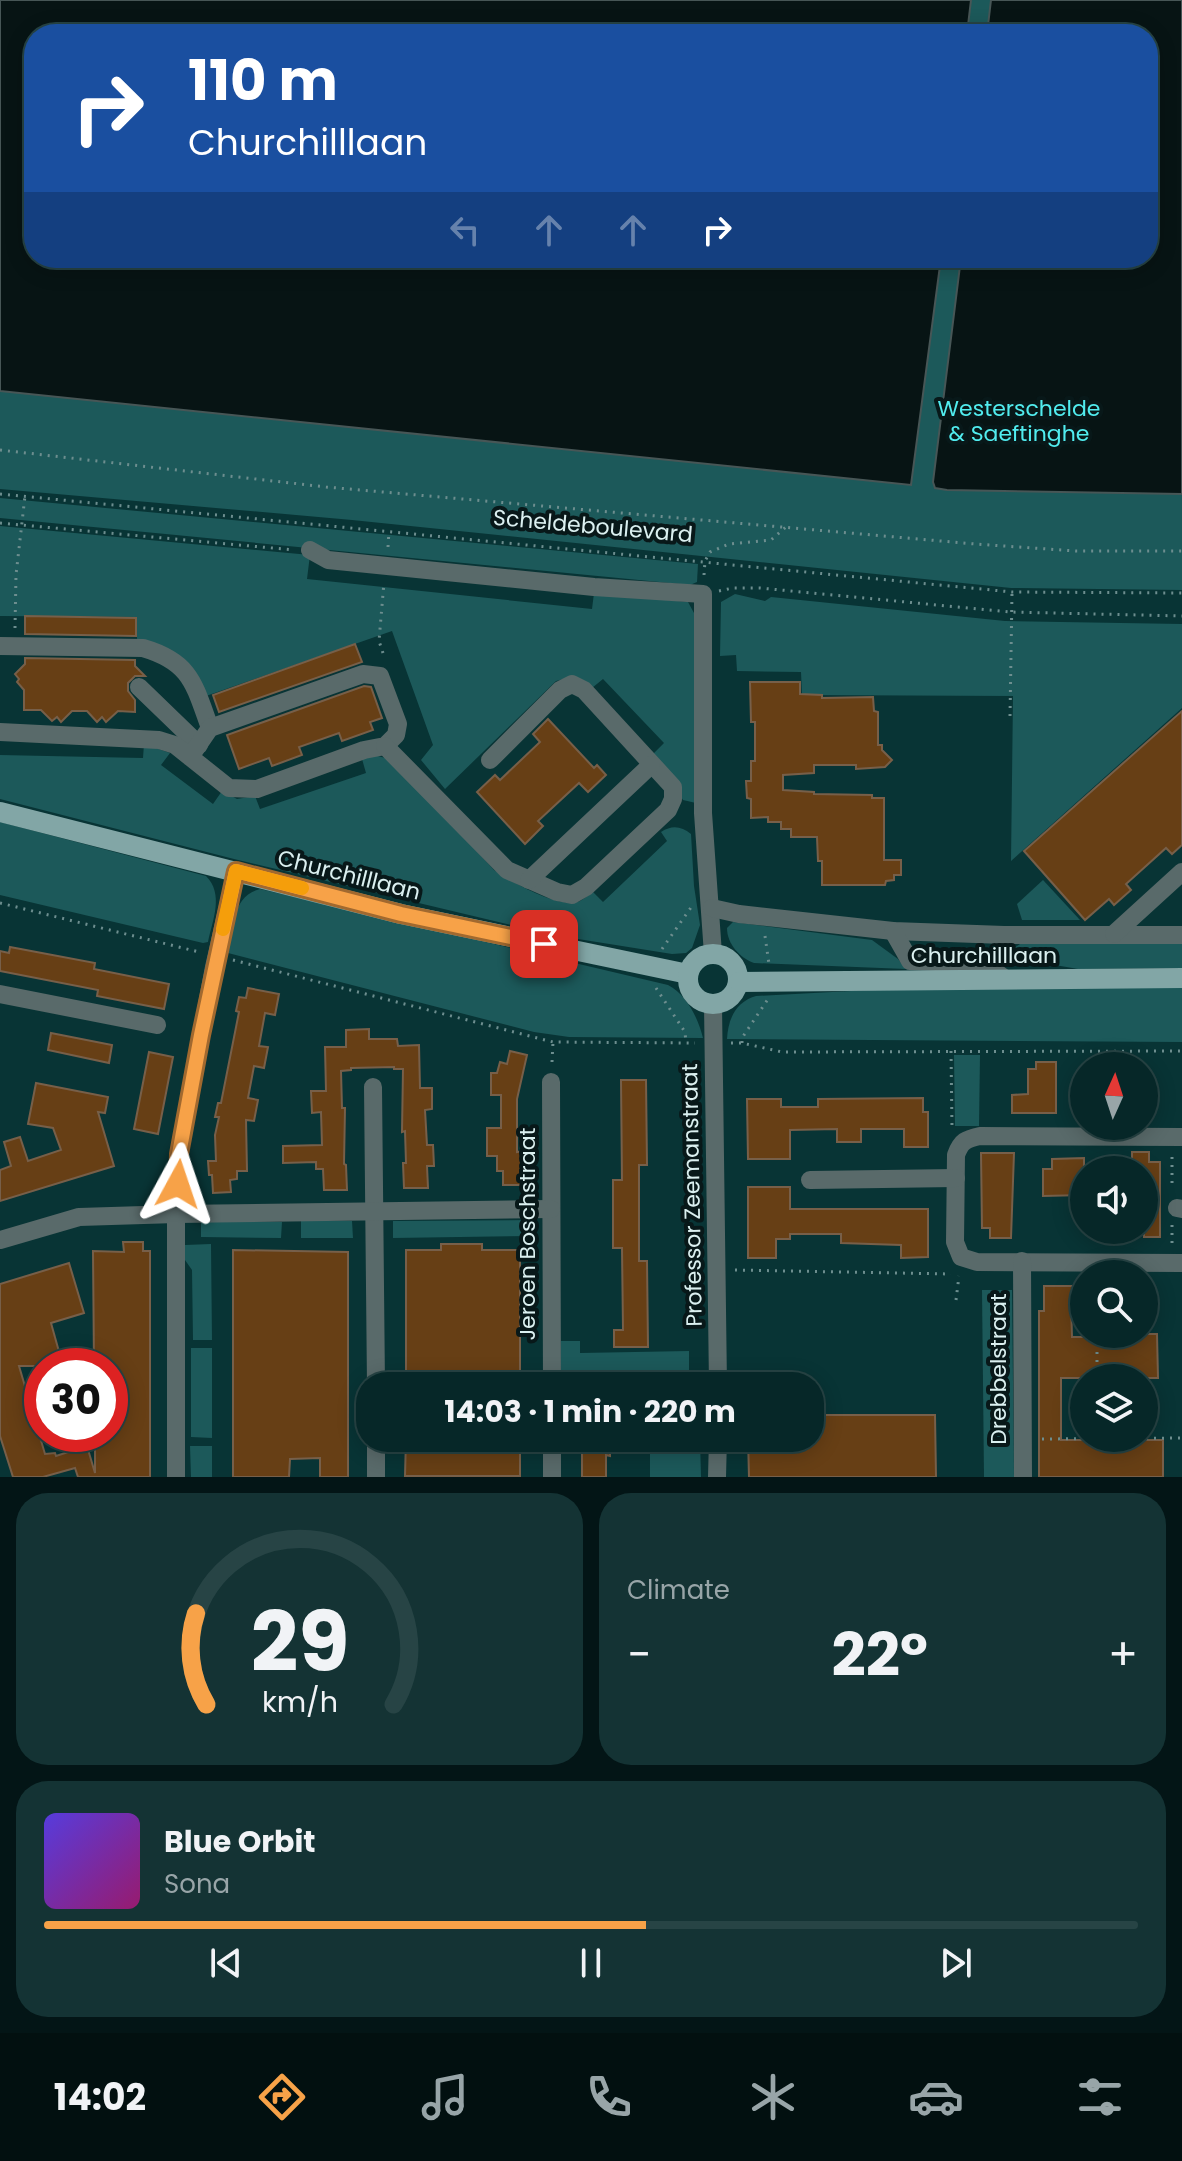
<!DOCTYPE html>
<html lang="en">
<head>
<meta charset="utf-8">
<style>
	body { margin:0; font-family:Poppins,sans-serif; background:#143334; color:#f1f3f6; height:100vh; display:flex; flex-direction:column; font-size:30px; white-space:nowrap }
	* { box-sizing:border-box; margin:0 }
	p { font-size:26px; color:#98a5a8 }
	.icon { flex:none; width:44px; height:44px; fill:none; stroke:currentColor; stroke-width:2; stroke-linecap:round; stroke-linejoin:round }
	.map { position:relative; height:1477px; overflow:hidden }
	.details { display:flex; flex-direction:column; gap:16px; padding:16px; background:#031516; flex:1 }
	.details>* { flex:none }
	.banner { position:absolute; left:24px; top:24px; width:1134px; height:244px; border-radius:32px; box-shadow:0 4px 20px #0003,0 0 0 2px #274445; background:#1a4fa0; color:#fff; overflow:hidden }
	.needle { width:52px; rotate:3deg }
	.controls { position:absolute; left:1070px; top:1052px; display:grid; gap:16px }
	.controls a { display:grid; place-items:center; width:88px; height:88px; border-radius:50%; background:#062728; box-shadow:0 4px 20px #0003,0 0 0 2px #274445; font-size:40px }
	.speed { position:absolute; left:24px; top:1348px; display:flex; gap:16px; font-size:40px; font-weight:700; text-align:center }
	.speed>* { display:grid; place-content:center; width:104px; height:104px; border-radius:50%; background:#062728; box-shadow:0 4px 20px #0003,0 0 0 2px #274445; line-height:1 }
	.speed .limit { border:12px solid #d22; background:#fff; color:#111 }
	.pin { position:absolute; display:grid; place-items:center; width:68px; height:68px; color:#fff; margin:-34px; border-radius:16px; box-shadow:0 4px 12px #0006 }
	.me { position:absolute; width:88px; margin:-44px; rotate:5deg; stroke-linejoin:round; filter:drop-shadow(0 0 6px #0008) }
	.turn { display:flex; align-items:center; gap:28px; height:168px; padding:0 32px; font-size:36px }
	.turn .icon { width:104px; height:104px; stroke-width:2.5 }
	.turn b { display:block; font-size:56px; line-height:68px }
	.lanes { display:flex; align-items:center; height:76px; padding:0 32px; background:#0003; justify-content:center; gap:40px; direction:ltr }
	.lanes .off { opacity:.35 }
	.big { font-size:60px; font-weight:700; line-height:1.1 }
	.details .card { flex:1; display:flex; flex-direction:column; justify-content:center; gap:12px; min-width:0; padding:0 28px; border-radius:32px; background:#143334 }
	.details .dial { align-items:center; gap:0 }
	.dial svg { height:208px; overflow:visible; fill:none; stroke:#274445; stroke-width:7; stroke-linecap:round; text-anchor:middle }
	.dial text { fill:#f1f3f6; stroke:none }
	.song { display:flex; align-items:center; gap:24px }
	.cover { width:96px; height:96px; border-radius:12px; background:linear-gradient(135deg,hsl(250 70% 55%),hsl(320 70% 35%)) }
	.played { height:8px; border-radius:4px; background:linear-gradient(90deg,#f7a248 55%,#274445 55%) }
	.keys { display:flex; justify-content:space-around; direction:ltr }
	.heat { display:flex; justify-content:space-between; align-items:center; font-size:44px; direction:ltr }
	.details .tiles { flex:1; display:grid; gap:16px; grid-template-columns:1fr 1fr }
	.card:last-child { grid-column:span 2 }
	.trip { position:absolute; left:356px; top:1372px; width:468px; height:80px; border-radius:32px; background:#062728; box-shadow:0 4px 20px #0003,0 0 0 2px #274445; font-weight:700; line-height:80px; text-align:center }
	.menu { display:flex; height:128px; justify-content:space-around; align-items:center; background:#021010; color:#98a5a8 }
	.menu .icon { width:56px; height:56px }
	.menu .selected { color:#f7a248 }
	.menu b { font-size:36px; color:#f1f3f6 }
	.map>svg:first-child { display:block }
	.green { fill:#1c595a; fill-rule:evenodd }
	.water { fill:#071414; stroke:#475656; stroke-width:2 }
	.building { fill:#673f15; stroke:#775f49; stroke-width:2 }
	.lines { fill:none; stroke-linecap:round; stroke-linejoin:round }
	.path { stroke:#6d8e8f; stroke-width:3; stroke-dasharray:2 6; stroke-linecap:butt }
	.minor { stroke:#596a6a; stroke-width:18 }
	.major { stroke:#82a6a6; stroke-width:20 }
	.route-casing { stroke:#a1692f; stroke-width:20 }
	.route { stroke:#f7a248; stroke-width:14 }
	.slow { stroke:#f59e0b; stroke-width:14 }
	.labels { text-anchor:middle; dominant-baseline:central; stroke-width:8; stroke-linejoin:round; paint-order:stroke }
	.park-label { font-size:22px; fill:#51ecef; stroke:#081819 }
	.street-label { font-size:22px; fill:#dbf0f0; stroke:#081819 }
</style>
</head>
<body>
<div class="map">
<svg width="1182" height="1477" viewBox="0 0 1182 1477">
	<rect width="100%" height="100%" fill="#083435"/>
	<g class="green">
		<path d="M0 0H1182V590L1011 588 352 520 0 489ZM34 34H1148V258H34Z"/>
		<polygon points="0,498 698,564 697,582 690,585 0,518"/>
		<path d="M0 526 310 555 307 579 592 609 594 593 688 602 694 613 696 803 683 800 653 754 664 743 603 679 592 688 571 677 556 681 445 789 421 760 433 745 392 631 206 696C185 662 179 647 137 640V617L0 616Z"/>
		<polygon points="735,594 765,601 771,597 1005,621 1182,624 1182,708 1011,861 1013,696 802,695 801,672 737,671 736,655 720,656 721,602"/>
		<path d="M144 744 170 753 161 765 213 804 222 791 237 799 255 796 260 809 366 773 362 759 374 755 393 760 494 870C512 882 555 907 577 902 582 901 588 895 593 892L603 902 667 841 661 832C672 825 681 826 691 834L694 886 700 925 692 948 686 953 672 954 553 935 234 859 0 799V755L143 758Z"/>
		<path d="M0 822 206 876C224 894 213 919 208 942L203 943 0 895Z"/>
		<polygon points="1043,880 1080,920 1022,920 1017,904"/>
		<path d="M260 889 668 985C687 995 698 1018 703 1038L569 1037 534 1032 228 953C233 928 232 896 260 889Z"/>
		<path d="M733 922 872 940 898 959 906 969 754 963C740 958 727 944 727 928Z"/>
		<polygon points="1182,942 1182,968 1078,969 1015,958 1014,948 1020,944"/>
		<path d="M1182 986V1042L727 1039C728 1020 735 1002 756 996L907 988Z"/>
		<polygon points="954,1055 980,1055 979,1126 955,1126"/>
		<polygon points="533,1220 533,1236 393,1238 393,1221"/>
		<polygon points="201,1221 282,1222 281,1238 201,1237"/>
		<polygon points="301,1221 352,1221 353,1238 301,1238"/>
		<polygon points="211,1244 212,1340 193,1340 192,1270 185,1260 185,1245"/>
		<polygon points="982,1290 1012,1290 1014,1477 984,1477"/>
		<polygon points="561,1341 580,1341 580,1353 689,1351 689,1374 561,1375"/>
		<polygon points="191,1348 212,1348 212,1438 191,1437"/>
		<polygon points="650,1438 700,1438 701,1477 650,1477"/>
		<polygon points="190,1446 212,1446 212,1477 191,1477"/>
	</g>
	<g class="water">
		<polygon points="0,0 971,0 967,34 34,34 34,258 941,258 911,485 0,391"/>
		<polygon points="991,0 1182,0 1182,494 947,490 935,488 933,482 961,258 1148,258 1148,34 987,34"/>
	</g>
	<g class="building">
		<polygon points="25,616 136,618 136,636 25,634"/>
		<polygon points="355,644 362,662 219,712 213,695"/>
		<polygon points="25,658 135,660 135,666 145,676 135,676 128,683 128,691 135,700 135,712 118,711 106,722 102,717 97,722 87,711 72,711 61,722 57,717 52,721 41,710 24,710 24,690 17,682 19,679 15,674 25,664"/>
		<polygon points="750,682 800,682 800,694 822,695 822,698 873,697 874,711 878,712 878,745 882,745 882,750 892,760 885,767 856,769 856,765 814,765 814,773 783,775 783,790 814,792 814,794 872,795 872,798 884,798 884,860 901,860 901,875 894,875 894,880 886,881 885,885 822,885 822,861 818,861 817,837 791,837 791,829 781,829 781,822 768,822 768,817 751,818 751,799 747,798 746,781 751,781 751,761 755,761 755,722 751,722"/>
		<polygon points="364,686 371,687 382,718 370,722 373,730 342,741 339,733 299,747 302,755 272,766 269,758 239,769 227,735"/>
		<polygon points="1182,711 1182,845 1172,854 1166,848 1126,884 1131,890 1114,905 1109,899 1085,920 1024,851"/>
		<polygon points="548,719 594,768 597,765 606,775 588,792 579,783 538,821 543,826 525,844 477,792 495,775 500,780 540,742 533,734"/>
		<polygon points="10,947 95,963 94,969 169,984 164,1009 97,996 98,990 0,971 0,951 9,953"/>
		<polygon points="248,988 279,994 275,1015 265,1013 259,1046 268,1047 264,1068 254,1066 248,1098 258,1100 254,1121 246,1120 247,1171 237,1171 237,1179 230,1180 231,1192 213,1193 212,1175 209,1175 208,1161 216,1161 215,1135 219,1117 215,1117 218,1103 221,1103 239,1012 236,1011 239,997 246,998"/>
		<polygon points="369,1029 369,1039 397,1039 398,1046 419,1045 420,1088 432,1088 432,1109 425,1110 427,1145 433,1145 434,1166 427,1166 428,1188 404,1188 403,1163 406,1163 405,1131 402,1132 403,1069 394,1069 394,1067 351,1068 351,1070 341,1071 342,1108 345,1108 344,1164 346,1165 347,1190 324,1190 323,1169 316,1169 316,1162 283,1163 283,1146 322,1145 321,1112 312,1113 311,1091 326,1091 325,1047 346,1047 346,1030"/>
		<polygon points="51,1033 112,1045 109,1063 48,1050"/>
		<polygon points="510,1051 527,1055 517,1099 517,1152 524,1151 521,1185 503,1185 503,1171 497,1171 497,1156 487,1156 487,1128 501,1128 501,1095 491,1095 491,1073 497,1073 500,1062 507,1064"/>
		<polygon points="149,1052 173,1057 158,1134 134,1129"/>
		<polygon points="1036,1062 1056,1062 1056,1113 1012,1113 1012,1095 1028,1094 1028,1069 1036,1069"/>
		<polygon points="621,1080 646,1080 647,1165 639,1165 639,1261 647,1261 648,1347 614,1347 614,1330 623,1330 622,1248 613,1248 613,1180 622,1180"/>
		<polygon points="36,1083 108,1097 105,1113 98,1112 114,1166 0,1201 0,1170 11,1166 4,1142 20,1137 28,1161 61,1150 53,1128 28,1124"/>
		<polygon points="923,1098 923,1112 928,1112 928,1147 904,1147 904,1129 861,1129 861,1142 837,1142 837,1129 790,1130 790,1159 748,1159 747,1099 781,1099 781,1107 818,1107 818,1099"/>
		<polygon points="1132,1152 1149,1152 1149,1162 1160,1162 1160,1237 1144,1237 1144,1170 1132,1170"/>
		<polygon points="981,1153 1014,1153 1011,1238 990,1238 990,1228 982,1228"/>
		<polygon points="1084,1158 1084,1195 1043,1196 1043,1169 1052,1169 1052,1159"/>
		<polygon points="748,1187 790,1187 790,1209 928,1209 928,1257 901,1258 901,1245 841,1243 841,1234 790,1234 790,1239 776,1239 776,1258 748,1258"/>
		<polygon points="123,1242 143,1242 143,1251 150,1251 150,1477 78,1477 75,1468 43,1477 13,1477 0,1436 0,1284 69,1263 84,1313 51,1323 63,1366 19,1366 45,1454 55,1453 56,1456 87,1446 95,1473 95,1434 110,1434 110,1366 94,1366 93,1251 124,1252"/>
		<polygon points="441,1244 482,1244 482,1250 520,1250 520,1376 482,1376 482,1386 406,1386 406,1250 441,1250"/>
		<polygon points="233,1250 348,1252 348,1477 320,1477 320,1458 290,1459 289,1477 233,1477"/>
		<polygon points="1044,1286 1084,1286 1084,1303 1071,1302 1072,1337 1136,1337 1136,1334 1157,1334 1158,1378 1061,1378 1061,1440 1163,1440 1163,1477 1039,1477 1039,1311 1044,1311"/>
		<polygon points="810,1415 935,1415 936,1477 749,1477 748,1438 810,1438"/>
		<polygon points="406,1438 493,1442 493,1438 520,1438 520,1476 405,1476"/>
		<polygon points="593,1438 610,1438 610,1456 606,1455 606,1477 582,1477 582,1447 593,1447"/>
	</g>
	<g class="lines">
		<g class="path">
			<polyline points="0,450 326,487 975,544 1076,551 1182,551"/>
			<polyline points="0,494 1012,592 1182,593"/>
			<polyline points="0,523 294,550"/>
			<polyline points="388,547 389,531"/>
			<polyline points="704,575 705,561 710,552 729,544 771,540 787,526"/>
			<polyline points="719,591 733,588 760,588 1010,612 1182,616"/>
			<polyline points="15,628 16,575 25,496"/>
			<polyline points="383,653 379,641 384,582"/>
			<polyline points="1010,716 1012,592"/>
			<polyline points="0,903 199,952"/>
			<polyline points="765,936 769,964"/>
			<polyline points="662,949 692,906"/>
			<polyline points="233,960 553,1042 695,1043"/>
			<polyline points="656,988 685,1032 686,1043"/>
			<polyline points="731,1043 742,1043 782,1052 1182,1051"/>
			<polyline points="742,1043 742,1038 768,999"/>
			<polyline points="951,1051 952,1128"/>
			<polyline points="552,1062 553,1042"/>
			<polyline points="1172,1157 1172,1189"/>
			<polyline points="1172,1225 1172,1245"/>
			<polyline points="735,1270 951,1274"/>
			<polyline points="956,1300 959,1276"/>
			<polyline points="1097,1378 1097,1334"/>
			<polyline points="571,1379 700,1379"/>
			<polyline points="1042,1439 1182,1438"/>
		</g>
		<g class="minor">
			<polyline points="310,550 328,560 594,587 703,594 703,813 713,954"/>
			<path d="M0 646 143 648C191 662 194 684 210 728"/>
			<polyline points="139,687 199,745"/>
			<polyline points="0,732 159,740 175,745 229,788 257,789 364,750 385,746 396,735 398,724 380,676 363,674 210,728 190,757"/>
			<polyline points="385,746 507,870 557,892 572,895 586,887 668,810 673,799 673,787 584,690 572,684 560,690 490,760"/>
			<polyline points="529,880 651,765"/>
			<polyline points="712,908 739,914 893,931 1004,935 1182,935"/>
			<polyline points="893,931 910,961 985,964 1004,978"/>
			<polyline points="1114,934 1182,872"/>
			<polyline points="0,994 157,1025"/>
			<polyline points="713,1004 718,1386"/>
			<polyline points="551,1082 552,1386"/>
			<polyline points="373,1087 376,1386"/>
			<path d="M1182 1137 980 1136C966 1139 961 1141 956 1155L955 1242 961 1257 977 1262 1182 1263"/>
			<polyline points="810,1180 956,1178"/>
			<polyline points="1177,1208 1182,1209"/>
			<polyline points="0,1240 79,1217 176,1214 551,1209"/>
			<polyline points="1022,1261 1023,1477"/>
			<polyline points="376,1438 376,1477"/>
			<polyline points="552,1438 552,1477"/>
			<polyline points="176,1477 176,1214 179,1154 214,967 236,871"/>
			<polyline points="717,1477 718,1438"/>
		</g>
		<g class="major">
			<polyline points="0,812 401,914 688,974"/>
			<circle cx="713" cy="979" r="25"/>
			<polyline points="739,982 1182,978"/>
		</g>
	</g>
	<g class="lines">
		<g class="route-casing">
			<polyline id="route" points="178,1184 179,1154 201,1035 236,871 401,914 544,944"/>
		</g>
		<use href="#route" class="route"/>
		<polyline class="slow" points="223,929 236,871 302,888"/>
	</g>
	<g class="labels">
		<g class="park-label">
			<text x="1019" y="408">Westerschelde<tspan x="1019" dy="25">&amp; Saeftinghe</tspan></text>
		</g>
		<g class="street-label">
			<text transform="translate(593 526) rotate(5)">Scheldeboulevard</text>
			<text transform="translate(349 875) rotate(14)">Churchilllaan</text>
			<text x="984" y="955">Churchilllaan</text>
			<text transform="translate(692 1195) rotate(-91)">Professor Zeemanstraat</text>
			<text transform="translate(527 1234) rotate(-90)">Jeroen Boschstraat</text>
			<text transform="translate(998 1369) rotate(-90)">Drebbelstraat</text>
		</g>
	</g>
</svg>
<div class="controls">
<a><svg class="needle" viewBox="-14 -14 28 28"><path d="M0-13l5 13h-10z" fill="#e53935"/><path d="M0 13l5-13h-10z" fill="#98a5a8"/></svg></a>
<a><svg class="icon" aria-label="sound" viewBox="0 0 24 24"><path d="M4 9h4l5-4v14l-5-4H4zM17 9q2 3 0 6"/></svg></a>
<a><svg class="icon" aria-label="search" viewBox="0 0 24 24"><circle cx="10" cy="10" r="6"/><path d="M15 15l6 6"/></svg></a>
<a><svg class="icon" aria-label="layers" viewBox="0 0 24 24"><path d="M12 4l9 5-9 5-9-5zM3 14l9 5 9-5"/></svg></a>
</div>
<div class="speed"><div class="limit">30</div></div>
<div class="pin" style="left:544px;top:944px;background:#d93025"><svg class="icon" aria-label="arrive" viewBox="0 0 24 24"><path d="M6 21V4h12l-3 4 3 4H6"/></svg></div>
<svg class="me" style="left:178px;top:1184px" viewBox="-20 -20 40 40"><path d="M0-17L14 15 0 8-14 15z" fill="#f7a248" stroke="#fff" stroke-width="4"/></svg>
<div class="trip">14:03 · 1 min · 220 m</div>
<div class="banner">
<div class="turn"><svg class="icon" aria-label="right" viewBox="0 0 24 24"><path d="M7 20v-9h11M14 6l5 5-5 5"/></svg><div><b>110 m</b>Churchilllaan</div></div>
<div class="lanes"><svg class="icon off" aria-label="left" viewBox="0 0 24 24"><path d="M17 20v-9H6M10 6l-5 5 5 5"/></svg><svg class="icon off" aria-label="ahead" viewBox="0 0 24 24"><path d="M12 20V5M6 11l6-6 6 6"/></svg><svg class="icon off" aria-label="ahead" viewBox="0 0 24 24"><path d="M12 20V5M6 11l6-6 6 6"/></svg><svg class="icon" aria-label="right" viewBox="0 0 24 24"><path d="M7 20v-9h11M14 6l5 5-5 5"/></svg></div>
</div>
</div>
<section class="details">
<div class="tiles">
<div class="card dial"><svg viewBox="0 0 100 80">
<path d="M14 69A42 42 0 1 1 86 69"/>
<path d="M14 69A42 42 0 0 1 10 34" stroke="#f7a248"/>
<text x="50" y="56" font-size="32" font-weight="700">29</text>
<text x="50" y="72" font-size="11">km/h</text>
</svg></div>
<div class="card"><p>Climate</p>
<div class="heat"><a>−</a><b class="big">22°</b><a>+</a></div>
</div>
<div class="card">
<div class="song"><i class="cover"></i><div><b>Blue Orbit</b><p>Sona</p></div></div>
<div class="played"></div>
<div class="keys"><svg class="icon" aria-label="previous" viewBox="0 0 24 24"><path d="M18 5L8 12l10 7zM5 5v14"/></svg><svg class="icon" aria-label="pause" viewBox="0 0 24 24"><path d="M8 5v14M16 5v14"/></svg><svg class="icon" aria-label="next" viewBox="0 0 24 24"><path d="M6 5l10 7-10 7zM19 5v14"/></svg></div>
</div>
</div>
</section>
<nav class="menu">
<b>14:02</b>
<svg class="icon selected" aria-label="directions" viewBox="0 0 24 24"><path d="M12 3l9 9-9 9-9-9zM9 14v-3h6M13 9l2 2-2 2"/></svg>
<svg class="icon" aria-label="music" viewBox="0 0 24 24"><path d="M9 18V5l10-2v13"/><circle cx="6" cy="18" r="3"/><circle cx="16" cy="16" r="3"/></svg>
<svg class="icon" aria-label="phone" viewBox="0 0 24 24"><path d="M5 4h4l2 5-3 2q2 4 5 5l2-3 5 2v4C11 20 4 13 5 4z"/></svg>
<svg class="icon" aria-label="climate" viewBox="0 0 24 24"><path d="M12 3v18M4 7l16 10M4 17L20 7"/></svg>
<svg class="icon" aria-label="car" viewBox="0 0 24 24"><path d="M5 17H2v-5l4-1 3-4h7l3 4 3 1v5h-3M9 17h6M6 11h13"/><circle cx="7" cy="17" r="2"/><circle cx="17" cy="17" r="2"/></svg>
<svg class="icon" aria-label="filters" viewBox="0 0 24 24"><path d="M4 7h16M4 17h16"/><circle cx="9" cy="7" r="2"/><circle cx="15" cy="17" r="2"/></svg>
</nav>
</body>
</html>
